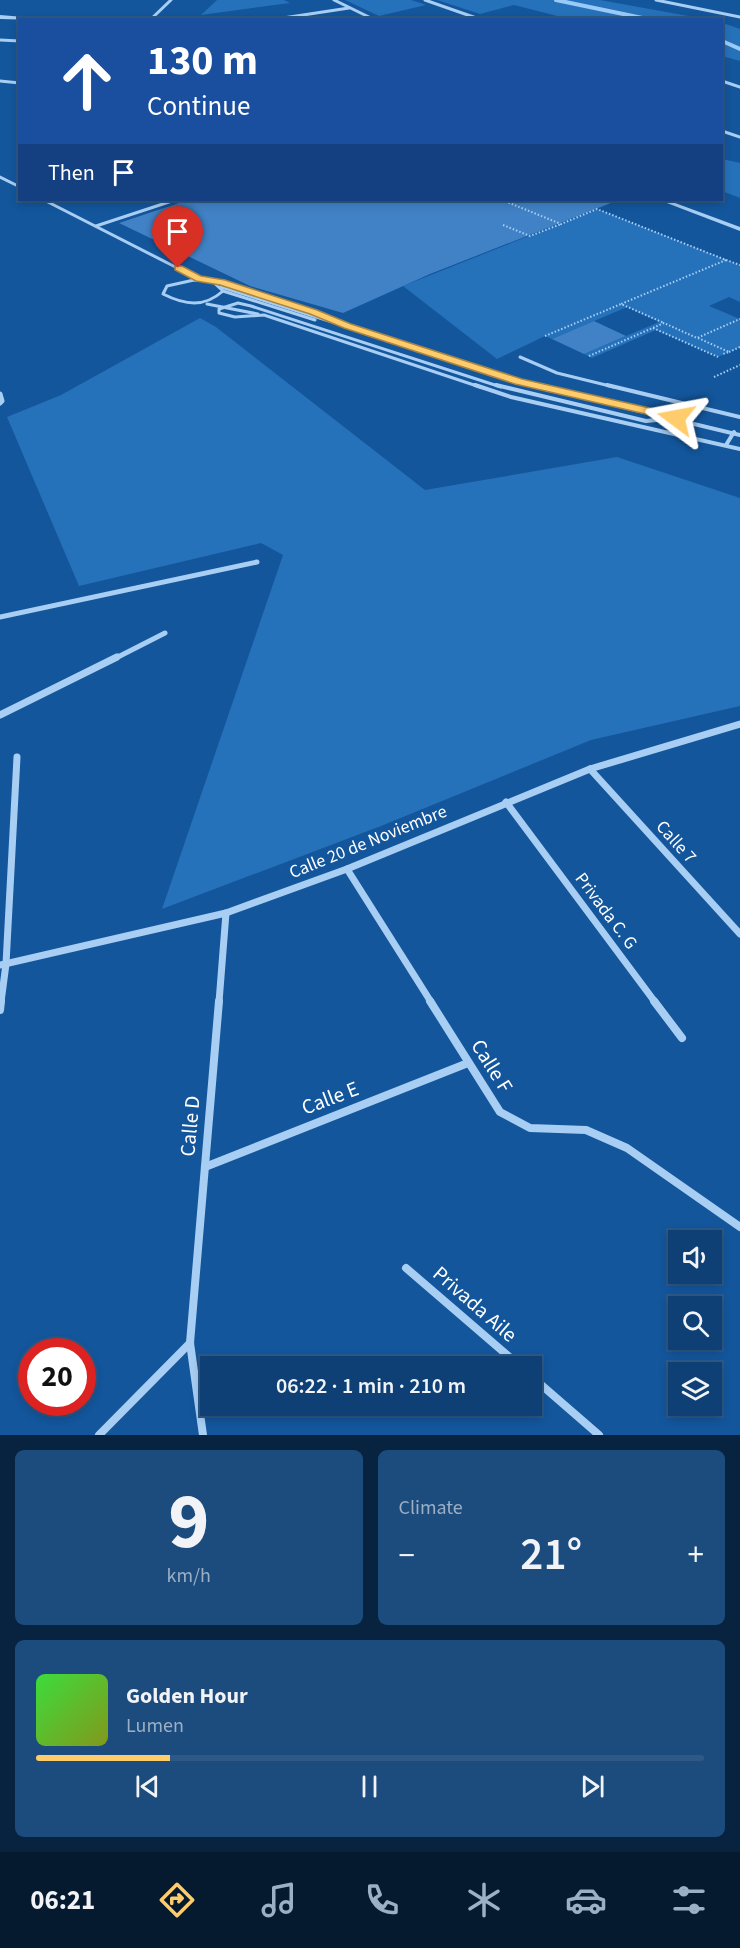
<!DOCTYPE html>
<html lang="en">
<head>
<meta charset="utf-8">
<style>
	body { margin:0; font-family:"Source Sans 3",sans-serif; background:#1c4b7d; color:#f1f3f6; height:100vh; display:flex; flex-direction:column; font-size:22px; white-space:nowrap }
	* { box-sizing:border-box; margin:0 }
	p { font-size:20px; color:#9bafc5 }
	.icon { flex:none; width:33px; height:33px; fill:none; stroke:currentColor; stroke-width:2; stroke-linecap:round; stroke-linejoin:round }
	.map { position:relative; height:1435px; overflow:hidden }
	.panel { display:flex; flex-direction:column; gap:15px; padding:15px; background:#082340; flex:1 }
	.panel>* { flex:none }
	.guide { position:absolute; left:18px; top:18px; width:705px; height:183px; border-radius:0px; box-shadow:0 3px 9px #0003,0 0 0 2px #2e5987; background:#1a4fa0; color:#fff; overflow:hidden }
	.buttons { position:absolute; left:668px; top:1230px; display:grid; gap:12px }
	.buttons a { display:grid; place-items:center; width:54px; height:54px; border-radius:0px; background:#0e4075; box-shadow:0 3px 9px #0003,0 0 0 2px #2e5987; font-size:30px }
	.speed { position:absolute; left:18px; top:1338px; display:flex; gap:12px; font-size:30px; font-weight:700; text-align:center }
	.speed>* { display:grid; place-content:center; width:78px; height:78px; border-radius:50%; background:#0e4075; box-shadow:0 3px 9px #0003,0 0 0 2px #2e5987; line-height:1 }
	.speed .limit { border:9px solid #d22; background:#fff; color:#111 }
	.pin { position:absolute; display:grid; place-items:center; width:51px; height:51px; color:#fff; margin:-62px -26px; border-radius:50% 50% 50% 0; rotate:-45deg; box-shadow:0 0 6px #0007 }
	.pin .icon { rotate:45deg }
	.me { position:absolute; width:66px; margin:-33px; rotate:283deg; stroke-linejoin:round; filter:drop-shadow(0 0 4px #0008) }
	.turn { display:flex; align-items:center; gap:21px; height:126px; padding:0 30px; font-size:27px }
	.turn .icon { width:78px; height:78px; stroke-width:2.5 }
	.turn b { display:block; font-size:42px; line-height:51px }
	.then { display:flex; align-items:center; height:57px; padding:0 30px; background:#0003; gap:12px; font-size:22px }
	.big { font-size:45px; font-weight:600; line-height:1.1 }
	.panel .widget { flex:1; display:flex; flex-direction:column; justify-content:center; gap:9px; min-width:0; padding:0 21px; border-radius:9px; background:#1c4b7d }
	.panel .dial { align-items:center; gap:0 }
	.dial b { font-size:78px; line-height:1 }
	.song { display:flex; align-items:center; gap:18px }
	.cover { width:72px; height:72px; border-radius:9px; background:linear-gradient(135deg,hsl(120 70% 55%),hsl(70 70% 35%)) }
	.played { height:6px; border-radius:3px; background:linear-gradient(90deg,#ffcc6b 20%,#2e5987 20%) }
	.keys { display:flex; justify-content:space-around; direction:ltr }
	.heat { display:flex; justify-content:space-between; align-items:center; font-size:33px; direction:ltr }
	.panel .tiles { flex:1; display:grid; gap:15px; grid-template-columns:1fr 1fr }
	.widget:last-child { grid-column:span 2 }
	.trip { position:absolute; left:200px; top:1356px; width:342px; height:60px; border-radius:0px; background:#0e4075; box-shadow:0 3px 9px #0003,0 0 0 2px #2e5987; font-weight:600; line-height:60px; text-align:center }
	.menu { display:flex; height:96px; justify-content:space-around; align-items:center; background:#061a2f; color:#9bafc5 }
	.menu .icon { width:42px; height:42px }
	.menu .current { color:#ffcc6b }
	.menu b { font-size:27px; color:#f1f3f6 }
	.map>svg:first-child { display:block }
	.green { fill:#2571ba }
	.lines { fill:none; stroke-linecap:round; stroke-linejoin:round }
	.stream { stroke:#9acaf7; stroke-width:4 }
	.building { fill:#4082c5 }
	.path { stroke:#a8cef4; stroke-width:2; stroke-dasharray:1.5 2; stroke-linecap:butt }
	.service-far1 { stroke:#a8cef4; stroke-width:3 }
	.service { stroke:#a8cef4; stroke-width:4 }
	.minor-far3 { stroke:#a8cef4; stroke-width:3 }
	.minor-far2 { stroke:#a8cef4; stroke-width:5 }
	.minor-far1 { stroke:#a8cef4; stroke-width:7 }
	.minor { stroke:#a8cef4; stroke-width:8 }
	.tertiary { fill:#a8cef4; fill-rule:evenodd }
	.route { fill:#ffcc6b; stroke:#a68546; stroke-width:1.5 }
	.labels { text-anchor:middle; dominant-baseline:central; stroke-width:6; stroke-linejoin:round; paint-order:stroke }
	.street-label { font-size:18px; fill:#fff; stroke:#13569c }
	.near-street-label { font-size:21px; fill:#fff; stroke:#13569c }
</style>
</head>
<body>
<div class="map">
<svg width="740" height="1435" viewBox="0 0 740 1435">
	<rect width="100%" height="100%" fill="#13569c"/>
	<g class="green">
		<polygon points="217,0 284,0 290,3 201,15"/>
		<polygon points="345,0 411,0 426,5 379,16"/>
		<polygon points="437,0 600,0 705,19 569,19 514,5 480,14"/>
		<polygon points="723,23 740,29 740,61 722,56"/>
		<polygon points="722,159 740,163 740,198 722,191"/>
		<polygon points="597,209 740,265 740,302 729,297 709,306 740,319 740,347 718,357 656,330 592,358 584,354 659,322 627,307 552,339 545,336 497,359 403,286"/>
		<polygon points="200,318 216,327 425,490 617,457 740,498 740,706 591,740 381,826 162,909 283,555 261,543 79,586 7,417 61,395"/>
	</g>
	<g class="lines">
		<g class="stream">
			<polyline points="556,0 652,20"/>
			<polyline points="722,41 740,49"/>
		</g>
	</g>
	<g class="building">
		<polygon points="188,200 502,200 509,202 515,200 616,200 616,201 430,274 343,313 250,286 119,223"/>
		<polygon points="594,321 626,336 584,354 552,339"/>
	</g>
	<g class="lines">
		<g class="path">
			<polyline points="502,200 561,224 597,209 726,260 621,304 664,323"/>
			<polyline points="503,225 530,236 561,224"/>
			<polyline points="726,260 740,265"/>
			<polyline points="653,328 718,357"/>
			<polyline points="545,336 621,304"/>
			<polyline points="698,338 729,352 723,354"/>
			<polyline points="729,352 740,347"/>
			<polyline points="589,356 664,323 697,338 740,319"/>
			<polyline points="714,377 740,365"/>
		</g>
		<g class="service-far1">
			<polyline points="0,177 20,187"/>
			<polyline points="44,200 199,279"/>
			<polyline points="96,226 175,200"/>
			<path d="M194 280 212 281 223 291C204 308 185 305 163 294L167 286Z"/>
			<polyline points="212,281 222,282 327,318"/>
			<polyline points="221,287 539,387"/>
			<polyline points="223,291 315,320"/>
			<polyline points="207,304 258,314"/>
			<polyline points="520,357 557,373 614,387"/>
			<polyline points="480,387 264,315 235,317 219,313 219,309 238,303 251,306 501,387"/>
		</g>
		<g class="service">
			<polyline points="475,385 511,397 740,449"/>
			<polyline points="496,385 646,421 677,418"/>
			<polyline points="532,385 740,435"/>
			<polyline points="607,385 740,417"/>
			<polyline points="726,445 734,432"/>
		</g>
		<g class="minor-far3">
			<polyline points="334,0 375,20"/>
			<polyline points="425,0 482,20"/>
			<polyline points="656,0 740,17"/>
			<polyline points="150,20 171,0"/>
			<polyline points="270,20 349,8"/>
			<polyline points="0,40 20,41"/>
			<polyline points="0,81 20,83"/>
			<polyline points="722,81 740,87"/>
			<polyline points="722,131 740,137"/>
		</g>
		<g class="minor-far2">
			<polyline points="0,394 2,401 0,403"/>
			<polyline points="0,617 257,562"/>
			<polyline points="114,659 165,633"/>
		</g>
		<g class="minor-far1">
			<polyline points="0,715 117,657"/>
			<polyline points="590,769 740,934"/>
			<polyline points="506,802 655,1002"/>
			<polyline points="347,869 431,1002"/>
			<polyline points="0,965 226,913 347,869 590,769 740,724"/>
			<polyline points="1,1002 6,964 17,757"/>
			<polyline points="219,1002 226,913"/>
		</g>
		<g class="minor">
			<polyline points="430,1001 500,1112 530,1128 586,1130 627,1148 740,1227"/>
			<polyline points="654,1001 682,1038"/>
			<polyline points="0,1010 1,1001"/>
			<polyline points="205,1167 468,1063"/>
			<polyline points="406,1268 520,1366"/>
			<polyline points="531,1376 599,1435"/>
			<polyline points="99,1435 190,1343"/>
			<polyline points="203,1435 190,1343 219,1001"/>
		</g>
		<g class="tertiary">
			<polygon points="0,15 36,18 38,20 0,19"/>
			<polygon points="659,200 667,200 740,227 740,231"/>
		</g>
	</g>
	<polygon class="route" points="175,266 182,266 201,276 225,280 317,310 351,324 522,379 676,414 682,418 676,421 515,384 344,328 310,314 220,285 196,281 175,270"/>
	<g class="labels">
		<g class="street-label">
			<text transform="translate(368 842) rotate(-22)">Calle 20 de Noviembre</text>
			<text transform="translate(676 842) rotate(48)">Calle 7</text>
			<text transform="translate(606 911) rotate(53)">Privada C. G</text>
		</g>
		<g class="near-street-label">
			<text transform="translate(492 1066) rotate(58)">Calle F</text>
			<text transform="translate(330 1098) rotate(-21)">Calle E</text>
			<text transform="translate(190 1126) rotate(-85)">Calle D</text>
			<text transform="translate(475 1304) rotate(41)">Privada Aile</text>
		</g>
	</g>
</svg>
<div class="buttons">
<a><svg class="icon" aria-label="sound" viewBox="0 0 24 24"><path d="M4 9h4l5-4v14l-5-4H4zM17 9q2 3 0 6"/></svg></a>
<a><svg class="icon" aria-label="search" viewBox="0 0 24 24"><circle cx="10" cy="10" r="6"/><path d="M15 15l6 6"/></svg></a>
<a><svg class="icon" aria-label="layers" viewBox="0 0 24 24"><path d="M12 4l9 5-9 5-9-5zM3 14l9 5 9-5"/></svg></a>
</div>
<div class="speed"><div class="limit">20</div></div>
<div class="pin" style="left:178px;top:268px;background:#d93025"><svg class="icon" aria-label="arrive" viewBox="0 0 24 24"><path d="M6 21V4h12l-3 4 3 4H6"/></svg></div>
<svg class="me" style="left:676px;top:418px" viewBox="-20 -20 40 40"><path d="M0-17L14 15 0 8-14 15z" fill="#ffcc6b" stroke="#fff" stroke-width="4"/></svg>
<div class="trip">06:22 · 1 min · 210 m</div>
<div class="guide">
<div class="turn"><svg class="icon" aria-label="ahead" viewBox="0 0 24 24"><path d="M12 20V5M6 11l6-6 6 6"/></svg><div><b>130 m</b>Continue</div></div>
<div class="then">Then<svg class="icon" aria-label="arrive" viewBox="0 0 24 24"><path d="M6 21V4h12l-3 4 3 4H6"/></svg></div>
</div>
</div>
<section class="panel">
<div class="tiles">
<div class="widget dial"><b>9</b><p>km/h</p></div>
<div class="widget"><p>Climate</p>
<div class="heat"><a>−</a><b class="big">21°</b><a>+</a></div>
</div>
<div class="widget">
<div class="song"><i class="cover"></i><div><b>Golden Hour</b><p>Lumen</p></div></div>
<div class="played"></div>
<div class="keys"><svg class="icon" aria-label="previous" viewBox="0 0 24 24"><path d="M18 5L8 12l10 7zM5 5v14"/></svg><svg class="icon" aria-label="pause" viewBox="0 0 24 24"><path d="M8 5v14M16 5v14"/></svg><svg class="icon" aria-label="next" viewBox="0 0 24 24"><path d="M6 5l10 7-10 7zM19 5v14"/></svg></div>
</div>
</div>
</section>
<nav class="menu">
<b>06:21</b>
<svg class="icon current" aria-label="directions" viewBox="0 0 24 24"><path d="M12 3l9 9-9 9-9-9zM9 14v-3h6M13 9l2 2-2 2"/></svg>
<svg class="icon" aria-label="music" viewBox="0 0 24 24"><path d="M9 18V5l10-2v13"/><circle cx="6" cy="18" r="3"/><circle cx="16" cy="16" r="3"/></svg>
<svg class="icon" aria-label="phone" viewBox="0 0 24 24"><path d="M5 4h4l2 5-3 2q2 4 5 5l2-3 5 2v4C11 20 4 13 5 4z"/></svg>
<svg class="icon" aria-label="climate" viewBox="0 0 24 24"><path d="M12 3v18M4 7l16 10M4 17L20 7"/></svg>
<svg class="icon" aria-label="car" viewBox="0 0 24 24"><path d="M5 17H2v-5l4-1 3-4h7l3 4 3 1v5h-3M9 17h6M6 11h13"/><circle cx="7" cy="17" r="2"/><circle cx="17" cy="17" r="2"/></svg>
<svg class="icon" aria-label="filters" viewBox="0 0 24 24"><path d="M4 7h16M4 17h16"/><circle cx="9" cy="7" r="2"/><circle cx="15" cy="17" r="2"/></svg>
</nav>
</body>
</html>
